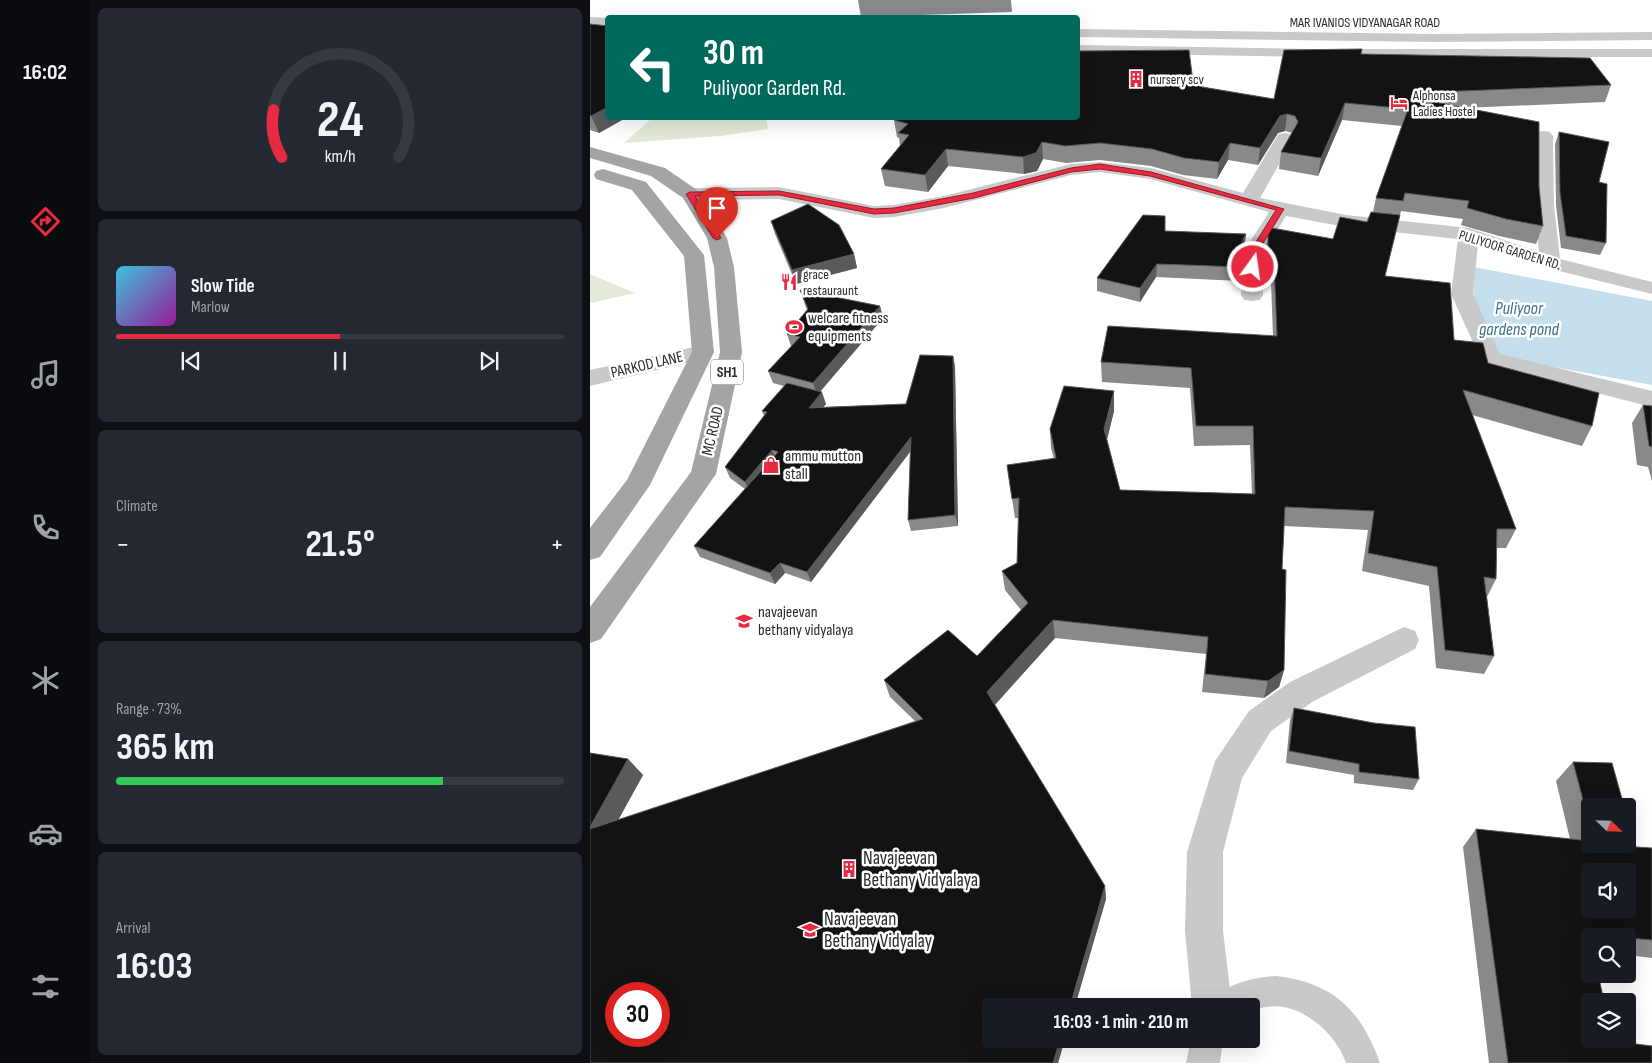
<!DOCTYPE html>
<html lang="en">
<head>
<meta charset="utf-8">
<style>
	body { margin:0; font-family:"Sofia Sans Condensed",sans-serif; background:#242831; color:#f1f3f6; height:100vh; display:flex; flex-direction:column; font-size:19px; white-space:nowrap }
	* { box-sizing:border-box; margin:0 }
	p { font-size:16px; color:#9ea1a6 }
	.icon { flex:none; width:28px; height:28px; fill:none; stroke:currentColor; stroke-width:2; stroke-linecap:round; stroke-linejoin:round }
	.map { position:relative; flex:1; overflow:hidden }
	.panel { display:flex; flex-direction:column; gap:8px; padding:8px; background:#0d0f14; width:500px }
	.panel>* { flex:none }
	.banner { position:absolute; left:15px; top:15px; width:475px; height:105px; border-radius:5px; box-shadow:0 5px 20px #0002; background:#00695c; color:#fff; overflow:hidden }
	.needle { width:32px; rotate:113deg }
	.controls { position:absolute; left:991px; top:798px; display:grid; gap:10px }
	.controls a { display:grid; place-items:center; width:55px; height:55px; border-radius:5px; background:#171b24; box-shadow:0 5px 20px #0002; font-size:25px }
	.speed { position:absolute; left:15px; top:982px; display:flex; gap:10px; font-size:25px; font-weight:700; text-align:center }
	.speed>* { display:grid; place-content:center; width:65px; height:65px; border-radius:50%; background:#171b24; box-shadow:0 5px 20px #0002; line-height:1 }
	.speed .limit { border:8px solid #d22; background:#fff; color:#111 }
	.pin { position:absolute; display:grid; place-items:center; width:42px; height:42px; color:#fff; margin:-51px -21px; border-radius:50% 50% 50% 0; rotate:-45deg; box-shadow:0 0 5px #0007 }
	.pin .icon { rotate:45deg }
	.me { position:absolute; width:55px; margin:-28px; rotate:14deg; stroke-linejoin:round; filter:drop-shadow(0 0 4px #0008) }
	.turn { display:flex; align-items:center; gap:18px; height:105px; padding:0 15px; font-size:22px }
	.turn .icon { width:65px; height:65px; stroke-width:2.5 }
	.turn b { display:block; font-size:35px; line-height:42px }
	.big { font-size:38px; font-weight:700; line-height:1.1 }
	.panel .widget { flex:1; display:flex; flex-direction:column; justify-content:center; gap:8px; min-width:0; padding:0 18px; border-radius:8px; background:#242831 }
	.panel .dial { align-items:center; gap:0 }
	.dial svg { height:130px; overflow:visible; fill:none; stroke:#363941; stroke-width:7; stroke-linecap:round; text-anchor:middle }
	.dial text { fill:#f1f3f6; stroke:none }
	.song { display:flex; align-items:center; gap:15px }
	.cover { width:60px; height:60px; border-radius:8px; background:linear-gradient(135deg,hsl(190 70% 55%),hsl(300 70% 35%)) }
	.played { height:5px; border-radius:2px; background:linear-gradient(90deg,#e72a41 50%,#363941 50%) }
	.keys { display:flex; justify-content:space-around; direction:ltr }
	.heat { display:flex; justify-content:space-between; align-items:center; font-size:28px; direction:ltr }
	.charge { height:8px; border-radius:4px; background:linear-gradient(90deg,#34c759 73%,#363941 0) }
	.trip { position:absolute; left:392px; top:998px; width:278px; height:50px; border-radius:5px; background:#171b24; box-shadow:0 5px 20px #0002; font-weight:700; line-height:50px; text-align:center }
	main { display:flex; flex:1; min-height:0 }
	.dock { display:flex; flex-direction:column; width:90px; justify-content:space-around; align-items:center; background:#090b0e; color:#9ea1a6 }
	.dock .icon { width:35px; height:35px }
	.dock .active { color:#e72a41 }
	.dock b { font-size:22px; color:#f1f3f6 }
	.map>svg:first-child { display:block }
	.green { fill:#e3ead9 }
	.water { fill:#c4deeb }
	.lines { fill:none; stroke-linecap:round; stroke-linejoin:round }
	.lane { fill:#c9c9c9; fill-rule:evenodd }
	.street { fill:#c9c9c9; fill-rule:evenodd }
	.primary { fill:#a4a4a4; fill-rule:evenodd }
	.wall { fill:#898989 }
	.shaded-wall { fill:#5a5a5a }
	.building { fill:#131313; stroke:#5a5a5a; fill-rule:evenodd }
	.route { fill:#e72a41; stroke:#961b2a }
	.labels { text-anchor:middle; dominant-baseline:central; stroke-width:5; stroke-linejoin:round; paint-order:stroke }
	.far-street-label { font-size:14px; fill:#2c2c2c; stroke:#fff }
	.far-poi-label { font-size:14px; fill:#2c2c2c; stroke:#fff; text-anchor:start }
	.shield { fill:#fff; stroke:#6b6b6b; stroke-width:1 }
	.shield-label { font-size:15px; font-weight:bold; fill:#2c2c2c }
	.poi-label { font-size:16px; fill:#2c2c2c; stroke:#fff; text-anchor:start }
	.street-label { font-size:16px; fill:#2c2c2c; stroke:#fff }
	.water-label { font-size:18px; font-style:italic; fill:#3a728f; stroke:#fff }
	.near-poi-label { font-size:19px; fill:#2c2c2c; stroke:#fff; text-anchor:start }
</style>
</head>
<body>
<main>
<nav class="dock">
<b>16:02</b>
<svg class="icon active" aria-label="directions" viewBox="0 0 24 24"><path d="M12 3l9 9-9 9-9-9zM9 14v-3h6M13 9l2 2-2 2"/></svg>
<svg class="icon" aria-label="music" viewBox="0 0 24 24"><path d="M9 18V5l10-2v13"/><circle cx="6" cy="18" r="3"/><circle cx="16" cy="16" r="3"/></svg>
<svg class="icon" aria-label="phone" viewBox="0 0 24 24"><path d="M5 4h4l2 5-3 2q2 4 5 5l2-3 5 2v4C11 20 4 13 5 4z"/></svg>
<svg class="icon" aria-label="climate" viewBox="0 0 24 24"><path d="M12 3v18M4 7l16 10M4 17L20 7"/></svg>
<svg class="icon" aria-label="car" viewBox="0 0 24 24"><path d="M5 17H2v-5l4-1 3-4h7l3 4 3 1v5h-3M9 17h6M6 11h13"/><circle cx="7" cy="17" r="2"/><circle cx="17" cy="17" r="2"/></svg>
<svg class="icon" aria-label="filters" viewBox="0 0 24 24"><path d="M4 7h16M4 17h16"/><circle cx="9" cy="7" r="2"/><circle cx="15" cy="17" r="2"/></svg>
</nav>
<section class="panel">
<div class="widget dial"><svg viewBox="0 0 100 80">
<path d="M14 69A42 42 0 1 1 86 69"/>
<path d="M14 69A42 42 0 0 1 9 40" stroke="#e72a41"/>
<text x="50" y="56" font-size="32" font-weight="700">24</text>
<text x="50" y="72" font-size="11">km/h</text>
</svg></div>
<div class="widget">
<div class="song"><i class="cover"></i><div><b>Slow Tide</b><p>Marlow</p></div></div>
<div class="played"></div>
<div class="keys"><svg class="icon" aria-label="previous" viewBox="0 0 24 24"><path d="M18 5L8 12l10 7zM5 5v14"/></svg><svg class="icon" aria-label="pause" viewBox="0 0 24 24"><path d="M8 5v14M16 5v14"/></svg><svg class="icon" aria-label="next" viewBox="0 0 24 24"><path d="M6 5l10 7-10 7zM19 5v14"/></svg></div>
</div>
<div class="widget"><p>Climate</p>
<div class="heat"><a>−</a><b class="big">21.5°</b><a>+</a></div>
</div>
<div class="widget"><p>Range · 73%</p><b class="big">365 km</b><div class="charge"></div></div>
<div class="widget"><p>Arrival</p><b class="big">16:03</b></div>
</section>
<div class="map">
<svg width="1062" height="1063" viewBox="0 0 1062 1063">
	<rect width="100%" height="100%" fill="#fff"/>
	<g class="green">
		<polygon points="62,118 176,118 178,129 130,136 34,143"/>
		<polygon points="0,274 45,293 0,303"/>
	</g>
	<polygon class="water" points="884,267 1062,301 1062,385 882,352"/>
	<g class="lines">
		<g class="lane">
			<polygon points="0,17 18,18 18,26 0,25"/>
			<polygon points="488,29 844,34 1062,32 1062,40 844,42 488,37"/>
			<polygon points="488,45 722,49 1062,49 1062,57 722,57 488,53"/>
			<path d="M685 976C743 982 771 1010 790 1063H756C744 1028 699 992 661 1012V1006H626C627 1003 628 998 630 995 640 982 670 977 685 976Z"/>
			<polygon points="601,1039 633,1039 630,1063 596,1063"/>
		</g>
		<g class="street">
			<polygon points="954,131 960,132 963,136 964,205 970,259 1062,282 1062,294 953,267 888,244 883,294 910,354 1062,391 1062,407 893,364 861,294 868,239 756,227 696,216 673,253 673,295 670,300 662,301 654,300 651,295 653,253 679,212 560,179 510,172 481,175 354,208 304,217 284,218 189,199 100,200 93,198 91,194 93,190 100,188 189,187 284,206 304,205 354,196 481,164 510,162 561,168 653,193 686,138 689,134 695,133 701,134 704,138 670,198 756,215 879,228 949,252 944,205 945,136 948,132"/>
			<polygon points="113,345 121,347 124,352 121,357 0,386 0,370"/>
			<polygon points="814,627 825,631 829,640 825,649 722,702 681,731 652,778 633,852 633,931 642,1006 602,1006 595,931 597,852 625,761 659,711 700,682"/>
		</g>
		<g class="primary">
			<polygon points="0,147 75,168 107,190 137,238 144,267 152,352 126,474 11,639 0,643 0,607 101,472 130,352 124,267 117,238 93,198 61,176 0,158"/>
			<polygon points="13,169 56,182 114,255 124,352 60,485 10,557 0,560 0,528 37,480 102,352 94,256 42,190 6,179 4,175 6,171"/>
		</g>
	</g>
	<g class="wall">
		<polygon points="268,0 421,0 422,12 271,17"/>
		<polygon points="0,24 18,118 33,118 32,120 9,133 0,130"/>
		<polygon points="771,54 1021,85 1015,102 873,108 949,187 953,226 946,244 909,236 871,225 873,219 811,211 795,276 864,340 898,363 1002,426 992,446 882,415 926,529 916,548 906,548 906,579 897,597 904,656 894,674 846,668 839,586 772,571 778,530 694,526 692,569 694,670 689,687 674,698 612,692 616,654 465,638 405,705 515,886 516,899 485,1006 401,1006 401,1039 475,1039 468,1063 0,1063 0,753 38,759 53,775 28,820 325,721 300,697 294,680 387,656 431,610 415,590 412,571 427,563 429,518 425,518 417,465 464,459 461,448 460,429 524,411 517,439 530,490 662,494 660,445 604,446 600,388 512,382 511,362 683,336 681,282 675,282 675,254 678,234 743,239 777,222 783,212 786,198 812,126 752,120 728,176 689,169 691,152 702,133 695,131 688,133 668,165 638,160 627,179 593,175 561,166 510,160 476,163 453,159 447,171 434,174 358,166 338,192 295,186 291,169 310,146 309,138 307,137 304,120 603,82 614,84 614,87 684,99"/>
		<polygon points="969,132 1016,243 1010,255 971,248 966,205 965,144"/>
		<polygon points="181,221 264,254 267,268 206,284 185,234"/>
		<polygon points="575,231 656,234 654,248 652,251 650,281 566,277 550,302 507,291 507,278"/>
		<polygon points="210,290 290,306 293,318 230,392 236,404 233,407 316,404 363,356 365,367 368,526 321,531 318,520 320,452 221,582 195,573 185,584 110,557 104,546 155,489 140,478 135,467 174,416 172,411 194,386 183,383 178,371 202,346 201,346 197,334 217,310"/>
		<polygon points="1053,405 1062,406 1062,481 1058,467 1047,465 1042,423"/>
		<polygon points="704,708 829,779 823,790 764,783 764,775 696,763 700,720"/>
		<polygon points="983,762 1000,806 1000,844 1062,848 1062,958 1038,955 1038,936 1000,936 1022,1041 1062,1063 899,1063 873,847 886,829 980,839 966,781"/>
	</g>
	<g class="shaded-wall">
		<polygon points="755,103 752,120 728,176 731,158"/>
		<polygon points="18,107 18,118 33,118 32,120 9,133 1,116"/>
		<polygon points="697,114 695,131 688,133 668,165 670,148 690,116"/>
		<polygon points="452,142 453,159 447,171 434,174 433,157"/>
		<polygon points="640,143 638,160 627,179 629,162"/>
		<polygon points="356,149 358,166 338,192 335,175"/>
		<polygon points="656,234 654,248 651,253 653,239"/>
		<polygon points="264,254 267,268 206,284 202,270"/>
		<polygon points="567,264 566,277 550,302 550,288"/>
		<polygon points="290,306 293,318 227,395 223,383"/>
		<polygon points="363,356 365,367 368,526 365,515"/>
		<polygon points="524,391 524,411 515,448 514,429"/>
		<polygon points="232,392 236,404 223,419 219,408"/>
		<polygon points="321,437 323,448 221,582 217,572"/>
		<polygon points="182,450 187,461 160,493 155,482"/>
		<polygon points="190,563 195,573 185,584 180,573"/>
		<polygon points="463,620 465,638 401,709 397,692"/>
		<polygon points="694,670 689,687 674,698 678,681"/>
		<polygon points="38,759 53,775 15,844 0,831 0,827"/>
		<polygon points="515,886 516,899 485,1006 480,1006"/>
		<polygon points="470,1039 475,1039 468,1063 463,1063"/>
	</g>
	<g class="building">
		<polygon points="0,24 18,26 18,107 1,116 0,115"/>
		<polygon points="772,49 771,54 1000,58 1021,85 846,92 845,102 949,122 949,187 953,226 916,219 877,208 879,201 815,193 813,201 786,198 818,109 755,103 731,158 691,152 708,122 705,116 697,114 690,116 670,148 640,143 629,162 594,158 562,149 510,143 475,146 452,142 446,153 433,157 356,149 335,175 291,169 319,135 308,133 318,124 304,120 307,118 488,118 488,51 599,50 603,82 614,84 612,87 684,99 694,50"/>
		<polygon points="969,132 1019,142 1009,182 1017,184 1016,243 976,236 970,193"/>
		<polygon points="218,204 249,225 264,254 202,270 181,221"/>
		<path d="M781 212 810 215 795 276 860 283 864 340 893 343 898 363 1009 393 1002 426 873 390 926 529H907L906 579 894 577 904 656 855 650 847 567 778 553 784 511 695 507 692 569 696 570 694 670 678 681 615 674 618 637 463 620 397 692 515 886 480 1006H401V1039H470L463 1063H0V829L333 719 294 680 358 630 387 656 438 603 412 571 427 563 429 498 422 499 417 465 466 458 460 429 474 386 524 391 514 429 530 490 665 494 663 426H606L601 368 511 362 518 326 687 336 684 263H678V234L682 228 743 239 750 217 777 222ZM26 994H69V1036H26Z"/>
		<polygon points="553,215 575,216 575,231 656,234 653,239 651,267 567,264 550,288 507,278"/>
		<polygon points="210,290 290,306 223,383 178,371 210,337 197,334 218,309"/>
		<polygon points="330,355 363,356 365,515 318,520 321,437 217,572 190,563 180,573 104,546 188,452 182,450 155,482 135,467 177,412 172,411 197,383 232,392 219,408 316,404"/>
		<polygon points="1053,405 1062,406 1062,447 1059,446"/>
		<polygon points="704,708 784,723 825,727 829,779 769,772 769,764 699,751"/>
		<polygon points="0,753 38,759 0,827"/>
		<polygon points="983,762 1022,763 1034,806 1000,806 1000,827"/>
		<path d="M1038 817 1046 847 1062 848V940L1038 938V936H1026L1000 933 1001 936H1000V974H1008L1014 1001H1000V1039H1021L1022 1041 1062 1046V1063H918L886 829 1000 841V844H1038ZM1000 871H1038V909H1000Z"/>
	</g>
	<polygon class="route" points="510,164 561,172 694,209 667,253 667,267 663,269 659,267 659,253 686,210 560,176 510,169 481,172 384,198 304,213 284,214 189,195 105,196 131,238 127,240 123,238 96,194 100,192 189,191 284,209 304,208 383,193 481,168"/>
	<defs>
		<g id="building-bare" transform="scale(1.35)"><path d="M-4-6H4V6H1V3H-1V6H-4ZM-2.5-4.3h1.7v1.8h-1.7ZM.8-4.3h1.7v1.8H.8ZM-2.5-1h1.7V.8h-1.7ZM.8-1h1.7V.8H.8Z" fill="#e72a41" stroke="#fff" stroke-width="2.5" paint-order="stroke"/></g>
		<g id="hotel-bare" transform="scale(1.35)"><path d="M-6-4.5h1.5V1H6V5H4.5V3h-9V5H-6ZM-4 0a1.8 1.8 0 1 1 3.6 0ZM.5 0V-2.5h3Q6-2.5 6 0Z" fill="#e72a41" stroke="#fff" stroke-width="2.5" paint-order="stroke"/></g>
		<g id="restaurant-bare" transform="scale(1.35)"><path d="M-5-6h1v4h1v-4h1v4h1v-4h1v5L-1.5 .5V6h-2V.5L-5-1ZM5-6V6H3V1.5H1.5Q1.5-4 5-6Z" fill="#e72a41" stroke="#fff" stroke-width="2.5" paint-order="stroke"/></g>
		<g id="stadium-bare" transform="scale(1.35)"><path d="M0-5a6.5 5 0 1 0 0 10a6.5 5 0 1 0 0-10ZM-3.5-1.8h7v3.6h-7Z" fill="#e72a41" stroke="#fff" stroke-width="2.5" paint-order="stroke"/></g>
		<g id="shop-bare" transform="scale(1.35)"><path d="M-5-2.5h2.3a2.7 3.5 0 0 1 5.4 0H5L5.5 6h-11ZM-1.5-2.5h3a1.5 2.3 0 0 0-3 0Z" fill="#e72a41" stroke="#fff" stroke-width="2.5" paint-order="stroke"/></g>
		<g id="university-bare" transform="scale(1.35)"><path d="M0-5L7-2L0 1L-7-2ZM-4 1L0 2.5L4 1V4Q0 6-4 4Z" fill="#e72a41" stroke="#fff" stroke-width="2.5" paint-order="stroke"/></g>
	</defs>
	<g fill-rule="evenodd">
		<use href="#building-bare" x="546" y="79"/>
		<use href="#hotel-bare" x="809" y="103"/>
		<use href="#restaurant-bare" x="199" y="282"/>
		<use href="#stadium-bare" x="204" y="327"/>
		<use href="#shop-bare" x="181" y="465"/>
		<use href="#university-bare" x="154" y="621"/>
		<use href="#building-bare" x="259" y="869"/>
		<use href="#university-bare" x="220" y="930"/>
	</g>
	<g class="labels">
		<g class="far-street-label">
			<text x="775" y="22">MAR IVANIOS VIDYANAGAR ROAD</text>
			<text transform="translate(920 250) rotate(17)">PULIYOOR GARDEN RD.</text>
		</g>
		<g class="far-poi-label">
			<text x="560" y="79">nursery scv</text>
			<text x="823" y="95">Alphonsa<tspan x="823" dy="16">Ladies Hostel</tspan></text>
			<text x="213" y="274">grace<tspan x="213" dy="16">restauraunt</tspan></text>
		</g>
		<rect class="shield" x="121" y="359.5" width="32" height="25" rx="4"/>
		<g class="shield-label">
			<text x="137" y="372">SH1</text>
		</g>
		<g class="poi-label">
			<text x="218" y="318">welcare fitness<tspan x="218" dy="18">equipments</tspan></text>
			<text x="195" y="456">ammu mutton<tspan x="195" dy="18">stall</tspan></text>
			<text x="168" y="612">navajeevan<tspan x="168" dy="18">bethany vidyalaya</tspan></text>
		</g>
		<g class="street-label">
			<text transform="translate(57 365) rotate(-13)">PARKOD LANE</text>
			<text transform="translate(123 431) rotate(-77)">MC ROAD</text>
		</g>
		<g class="water-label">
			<text x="929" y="308">Puliyoor<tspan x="929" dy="21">gardens pond</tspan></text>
		</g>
		<g class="near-poi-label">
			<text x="273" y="858">Navajeevan<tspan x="273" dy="22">Bethany Vidyalaya</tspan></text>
			<text x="234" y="919">Navajeevan<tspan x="234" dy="22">Bethany Vidyalay</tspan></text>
		</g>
	</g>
</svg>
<div class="controls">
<a><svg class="needle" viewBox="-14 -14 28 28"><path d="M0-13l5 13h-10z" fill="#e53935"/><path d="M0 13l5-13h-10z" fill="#9ea1a6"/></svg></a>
<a><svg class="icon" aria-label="sound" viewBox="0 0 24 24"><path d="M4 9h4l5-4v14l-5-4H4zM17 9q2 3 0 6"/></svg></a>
<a><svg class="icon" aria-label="search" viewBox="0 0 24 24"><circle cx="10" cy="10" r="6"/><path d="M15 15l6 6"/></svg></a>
<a><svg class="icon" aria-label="layers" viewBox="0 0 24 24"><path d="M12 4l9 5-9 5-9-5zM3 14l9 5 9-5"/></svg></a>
</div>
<div class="speed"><div class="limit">30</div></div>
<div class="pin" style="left:127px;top:238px;background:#d93025"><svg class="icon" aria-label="arrive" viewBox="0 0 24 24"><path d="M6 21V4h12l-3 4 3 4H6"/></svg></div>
<svg class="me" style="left:663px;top:267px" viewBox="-20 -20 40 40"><circle r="17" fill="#e72a41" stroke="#fff" stroke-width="3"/><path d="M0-11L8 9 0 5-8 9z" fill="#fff"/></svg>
<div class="trip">16:03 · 1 min · 210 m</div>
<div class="banner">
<div class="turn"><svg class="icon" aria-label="left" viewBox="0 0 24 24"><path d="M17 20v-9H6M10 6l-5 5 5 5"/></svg><div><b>30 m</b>Puliyoor Garden Rd.</div></div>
</div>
</div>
</main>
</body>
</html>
